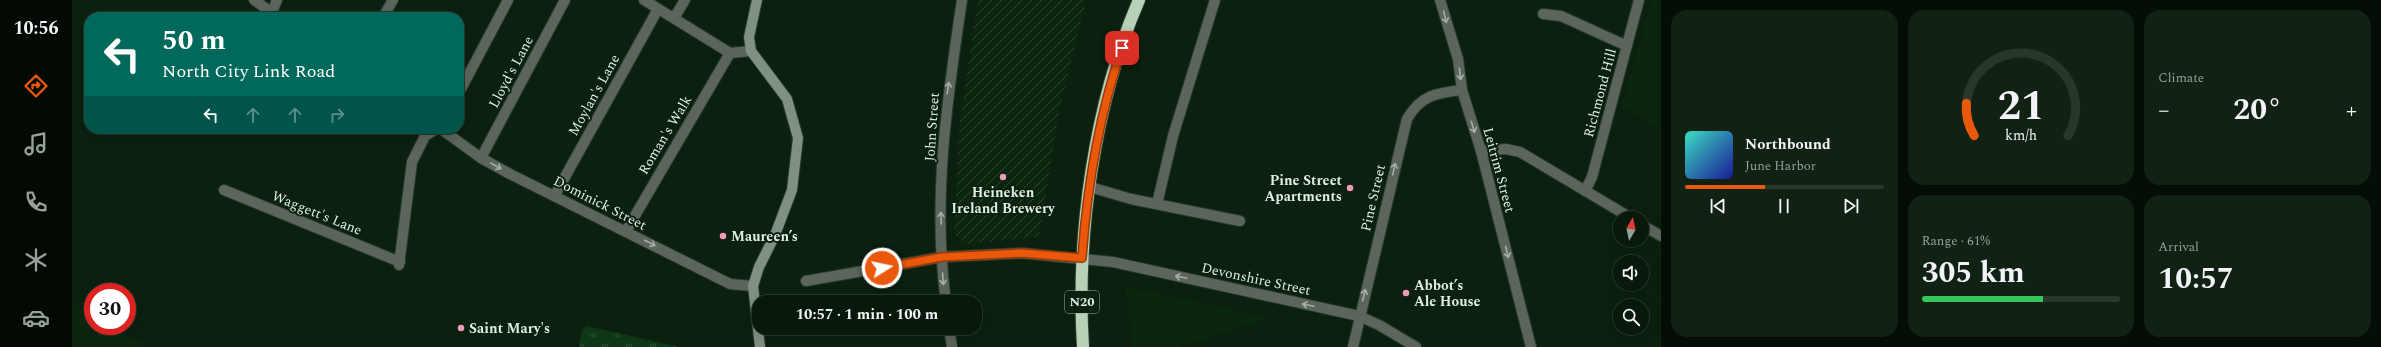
<!DOCTYPE html>
<html lang="en">
<head>
<meta charset="utf-8">
<style>
	body { margin:0; font-family:Spectral,serif; background:#112113; color:#f1f3f6; height:100vh; display:flex; flex-direction:column; font-size:15px; white-space:nowrap }
	* { box-sizing:border-box; margin:0 }
	p { font-size:13px; color:#98a09c }
	.icon { flex:none; width:22px; height:22px; fill:none; stroke:currentColor; stroke-width:2; stroke-linecap:round; stroke-linejoin:round }
	.map { position:relative; flex:1; overflow:hidden }
	.sheet { display:flex; flex-direction:column; gap:10px; padding:10px; background:#040d06; width:720px }
	.sheet>* { flex:none }
	.top-card { position:absolute; left:12px; top:12px; width:380px; height:122px; border-radius:16px; box-shadow:0 4px 16px #0002,0 0 0 1px #29372b; background:#00695c; color:#fff; overflow:hidden }
	.needle { width:26px; rotate:9deg }
	.fabs { position:absolute; left:1541px; top:211px; display:grid; gap:8px }
	.fabs a { display:grid; place-items:center; width:36px; height:36px; border-radius:50%; background:#08180a; box-shadow:0 4px 16px #0002,0 0 0 1px #29372b; font-size:20px }
	.speed { position:absolute; left:12px; top:283px; display:flex; gap:8px; font-size:20px; font-weight:700; text-align:center }
	.speed>* { display:grid; place-content:center; width:52px; height:52px; border-radius:50%; background:#08180a; box-shadow:0 4px 16px #0002,0 0 0 1px #29372b; line-height:1 }
	.speed .limit { border:6px solid #d22; background:#fff; color:#111 }
	.pin { position:absolute; display:grid; place-items:center; width:34px; height:34px; color:#fff; margin:-17px; border-radius:8px; box-shadow:0 2px 6px #0006 }
	.me { position:absolute; width:44px; margin:-22px; rotate:80deg; stroke-linejoin:round; filter:drop-shadow(0 0 3px #0008) }
	.turn { display:flex; align-items:center; gap:14px; height:84px; padding:0 12px; font-size:18px }
	.turn .icon { width:52px; height:52px; stroke-width:2.5 }
	.turn b { display:block; font-size:28px; line-height:34px }
	.lanes { display:flex; align-items:center; height:38px; padding:0 12px; background:#0003; justify-content:center; gap:20px; direction:ltr }
	.lanes .off { opacity:.35 }
	.big { font-size:30px; font-weight:700; line-height:1.1 }
	.sheet .card { flex:1; display:flex; flex-direction:column; justify-content:center; gap:6px; min-width:0; padding:0 14px; border-radius:16px; background:#112113 }
	.sheet .dial { align-items:center; gap:0 }
	.dial svg { height:104px; overflow:visible; fill:none; stroke:#29372b; stroke-width:7; stroke-linecap:round; text-anchor:middle }
	.dial text { fill:#f1f3f6; stroke:none }
	.song { display:flex; align-items:center; gap:12px }
	.cover { width:48px; height:48px; border-radius:6px; background:linear-gradient(135deg,hsl(170 70% 55%),hsl(240 70% 35%)) }
	.played { height:4px; border-radius:2px; background:linear-gradient(90deg,#ea580c 40%,#29372b 40%) }
	.keys { display:flex; justify-content:space-around; direction:ltr }
	.heat { display:flex; justify-content:space-between; align-items:center; font-size:22px; direction:ltr }
	.charge { height:6px; border-radius:3px; background:linear-gradient(90deg,#34c759 61%,#29372b 0) }
	.sheet .tiles { flex:1; display:grid; gap:10px; grid-template-columns:repeat(3,1fr) }
	.card:first-child { grid-row:span 2 }
	.trip { position:absolute; left:680px; top:295px; width:230px; height:40px; border-radius:16px; background:#08180a; box-shadow:0 4px 16px #0002,0 0 0 1px #29372b; font-weight:700; line-height:40px; text-align:center }
	main { display:flex; flex:1; min-height:0 }
	.menu { display:flex; flex-direction:column; width:72px; justify-content:space-around; align-items:center; background:#030a04; color:#98a09c }
	.menu .icon { width:28px; height:28px }
	.menu .current { color:#ea580c }
	.menu b { font-size:18px; color:#f1f3f6 }
	.map>svg:first-child { display:block }
	.built { fill:#0b260f }
	.industrial { fill:url(#industrial-furrows) }
	.grass { fill:url(#grass-tufts) }
	.lines { fill:none; stroke-linecap:round; stroke-linejoin:round }
	.lane-casing { stroke:#293d2c; stroke-width:12 }
	.street-casing { stroke:#293d2c; stroke-width:12 }
	.secondary-casing { stroke:#293d2c; stroke-width:12 }
	.highway-casing { stroke:#293d2c; stroke-width:14 }
	.lane { stroke:#5b655c; stroke-width:10 }
	.street { stroke:#5b655c; stroke-width:10 }
	.secondary { stroke:#809181; stroke-width:10 }
	.highway { stroke:#b6d1b8; stroke-width:12 }
	.oneway { stroke:#a4b0a5 }
	.route-casing { stroke:#983908; stroke-width:10 }
	.route { stroke:#ea580c; stroke-width:7 }
	.poi-dot { fill:#ef9ab8; stroke:#0b200e; stroke-width:1.5 }
	.labels { text-anchor:middle; dominant-baseline:central; stroke-width:4; stroke-linejoin:round; paint-order:stroke }
	.shield { fill:#0b200e; stroke:#a0b0a2; stroke-width:1 }
	.shield-label { font-size:13px; font-weight:bold; fill:#e0ede1 }
	.street-label { font-size:14px; fill:#e0ede1; stroke:#0b200e }
	.poi-label { font-size:14px; font-weight:bold; fill:#e0ede1; stroke:#0b200e; text-anchor:start }
</style>
</head>
<body>
<main>
<nav class="menu">
<b>10:56</b>
<svg class="icon current" aria-label="directions" viewBox="0 0 24 24"><path d="M12 3l9 9-9 9-9-9zM9 14v-3h6M13 9l2 2-2 2"/></svg>
<svg class="icon" aria-label="music" viewBox="0 0 24 24"><path d="M9 18V5l10-2v13"/><circle cx="6" cy="18" r="3"/><circle cx="16" cy="16" r="3"/></svg>
<svg class="icon" aria-label="phone" viewBox="0 0 24 24"><path d="M5 4h4l2 5-3 2q2 4 5 5l2-3 5 2v4C11 20 4 13 5 4z"/></svg>
<svg class="icon" aria-label="climate" viewBox="0 0 24 24"><path d="M12 3v18M4 7l16 10M4 17L20 7"/></svg>
<svg class="icon" aria-label="car" viewBox="0 0 24 24"><path d="M5 17H2v-5l4-1 3-4h7l3 4 3 1v5h-3M9 17h6M6 11h13"/><circle cx="7" cy="17" r="2"/><circle cx="17" cy="17" r="2"/></svg>
</nav>
<div class="map">
<svg width="1589" height="347" viewBox="0 0 1589 347">
	<defs>
		<pattern id="industrial-furrows" width="10" height="10" patternUnits="userSpaceOnUse"><rect width="10" height="10" fill="#0b260f"/><path d="M-1 1l2-2M0 10L10 0M9 11l2-2" fill="none" stroke="#2e4632"/></pattern>
		<pattern id="grass-tufts" width="24" height="20" patternUnits="userSpaceOnUse"><rect width="24" height="20" fill="#0d3716"/><path d="M3 7l-1-3M5 7V3M7 7l1-3M15 17l-1-3M17 17v-4M19 17l1-3" fill="none" stroke="#305438"/></pattern>
	</defs>
	<rect width="100%" height="100%" fill="#0b200e"/>
	<g class="built">
		<polygon points="1580,0 1589,0 1589,128 1549,107"/>
		<polygon points="1053,287 1105,297 1198,318 1108,347 1060,347"/>
		<polygon points="0,302 21,319 21,326 34,326 67,341 73,347 0,347"/>
	</g>
	<polygon class="industrial" points="906,0 1014,0 987,112 967,237 893,244 882,233 888,121"/>
	<polygon class="grass" points="514,326 519,327 607,347 507,347 510,331"/>
	<g class="lines">
		<g class="lane-casing">
			<g id="lane">
				<polyline points="1471,14 1489,16 1555,46"/>
				<polyline points="602,18 613,0"/>
				<polyline points="1018,187 1059,199 1168,221"/>
				<polyline points="1085,204 1101,136 1143,0"/>
			</g>
		</g>
		<g class="street-casing">
			<g id="street">
				<polyline points="182,0 206,17"/>
				<polyline points="572,0 658,53 679,51"/>
				<polyline points="1368,0 1386,59 1390,90 1409,151 1459,347"/>
				<polyline points="200,12 205,0"/>
				<polyline points="311,17 321,0"/>
				<polyline points="389,89 436,0"/>
				<polyline points="369,129 409,158 438,174 658,284 681,286"/>
				<polyline points="1409,151 1434,149 1448,152 1559,218"/>
				<polyline points="409,158 493,0"/>
				<polyline points="152,190 328,262"/>
				<polyline points="1513,191 1520,177 1567,0"/>
				<polyline points="483,195 586,9"/>
				<polyline points="1570,225 1589,236"/>
				<polyline points="554,231 658,53"/>
				<polyline points="327,265 340,162 353,136 364,129"/>
				<polyline points="734,281 870,257 949,253 1041,262 1287,316 1307,325 1344,347"/>
				<path d="M874 302C860 202 875 99 890 0"/>
				<polyline points="877,328 880,347"/>
				<path d="M1281 347 1335 119C1349 95 1364 93 1390 90"/>
			</g>
		</g>
		<g class="secondary-casing">
			<polyline id="secondary" points="685,0 677,37 679,51 715,99 726,138 720,190 703,235 687,267 681,286 688,347"/>
		</g>
		<g class="highway-casing">
			<path id="highway" d="M1011 347C1004 235 1022 104 1067 0"/>
		</g>
		<use href="#lane" class="lane"/>
		<use href="#street" class="street"/>
		<use href="#secondary" class="secondary"/>
		<use href="#highway" class="highway"/>
	</g>
	<defs><path id="oneway-shaft" d="M-6 0H5M1.5-3L5.5 0L1.5 3" fill="none" stroke-width="1.6" stroke-linecap="round" stroke-linejoin="round"/></defs>
	<g class="oneway">
		<use href="#oneway-shaft" transform="translate(1373 17) rotate(76)"/>
		<use href="#oneway-shaft" transform="translate(1388 74) rotate(84)"/>
		<use href="#oneway-shaft" transform="translate(876 88) rotate(-81)"/>
		<use href="#oneway-shaft" transform="translate(1401 127) rotate(73)"/>
		<use href="#oneway-shaft" transform="translate(424 166) rotate(30)"/>
		<use href="#oneway-shaft" transform="translate(1322 169) rotate(-77)"/>
		<use href="#oneway-shaft" transform="translate(869 218) rotate(-92)"/>
		<use href="#oneway-shaft" transform="translate(578 243) rotate(27)"/>
		<use href="#oneway-shaft" transform="translate(1435 252) rotate(76)"/>
		<use href="#oneway-shaft" transform="translate(1109 277) rotate(-168)"/>
		<use href="#oneway-shaft" transform="translate(871 279) rotate(86)"/>
		<use href="#oneway-shaft" transform="translate(1292 295) rotate(-77)"/>
		<use href="#oneway-shaft" transform="translate(1236 305) rotate(-168)"/>
	</g>
	<g class="lines">
		<g class="route-casing">
			<path id="route" d="M810 268 870 257 949 253 1010 258C1015 188 1027 115 1050 48"/>
		</g>
		<use href="#route" class="route"/>
	</g>
	<g class="poi-dot">
		<circle cx="931" cy="177" r="4"/>
		<circle cx="1278" cy="188" r="4"/>
		<circle cx="651" cy="236" r="4"/>
		<circle cx="1334" cy="293" r="4"/>
		<circle cx="389" cy="328" r="4"/>
	</g>
	<g class="labels">
		<rect class="shield" x="993" y="291" width="34" height="22" rx="3"/>
		<g class="shield-label">
			<text x="1010" y="302">N20</text>
		</g>
		<g class="street-label">
			<text transform="translate(439 72) rotate(-62)">Lloyd's Lane</text>
			<text transform="translate(1528 93) rotate(-75)">Richmond Hill</text>
			<text transform="translate(522 95) rotate(-61)">Moylan's Lane</text>
			<text transform="translate(860 127) rotate(-86)">John Street</text>
			<text transform="translate(593 135) rotate(-59)">Roman's Walk</text>
			<text transform="translate(1427 170) rotate(75)">Leitrim Street</text>
			<text transform="translate(1301 198) rotate(-77)">Pine Street</text>
			<text transform="translate(528 203) rotate(27)">Dominick Street</text>
			<text transform="translate(245 213) rotate(22)">Waggett's Lane</text>
			<text transform="translate(1184 279) rotate(12)">Devonshire Street</text>
		</g>
		<g class="poi-label">
			<text x="1270" y="180" text-anchor="end">Pine Street<tspan x="1270" dy="16">Apartments</tspan></text>
			<text x="931" y="192" text-anchor="middle">Heineken<tspan x="931" dy="16">Ireland Brewery</tspan></text>
			<text x="659" y="236">Maureen’s</text>
			<text x="1342" y="285">Abbot’s<tspan x="1342" dy="16">Ale House</tspan></text>
			<text x="397" y="328">Saint Mary's</text>
		</g>
	</g>
</svg>
<div class="fabs">
<a><svg class="needle" viewBox="-14 -14 28 28"><path d="M0-13l5 13h-10z" fill="#e53935"/><path d="M0 13l5-13h-10z" fill="#98a09c"/></svg></a>
<a><svg class="icon" aria-label="sound" viewBox="0 0 24 24"><path d="M4 9h4l5-4v14l-5-4H4zM17 9q2 3 0 6"/></svg></a>
<a><svg class="icon" aria-label="search" viewBox="0 0 24 24"><circle cx="10" cy="10" r="6"/><path d="M15 15l6 6"/></svg></a>
</div>
<div class="speed"><div class="limit">30</div></div>
<div class="pin" style="left:1050px;top:48px;background:#d93025"><svg class="icon" aria-label="arrive" viewBox="0 0 24 24"><path d="M6 21V4h12l-3 4 3 4H6"/></svg></div>
<svg class="me" style="left:810px;top:268px" viewBox="-20 -20 40 40"><circle r="17" fill="#ea580c" stroke="#fff" stroke-width="3"/><path d="M0-11L8 9 0 5-8 9z" fill="#fff"/></svg>
<div class="trip">10:57 · 1 min · 100 m</div>
<div class="top-card">
<div class="turn"><svg class="icon" aria-label="left" viewBox="0 0 24 24"><path d="M17 20v-9H6M10 6l-5 5 5 5"/></svg><div><b>50 m</b>North City Link Road</div></div>
<div class="lanes"><svg class="icon" aria-label="left" viewBox="0 0 24 24"><path d="M17 20v-9H6M10 6l-5 5 5 5"/></svg><svg class="icon off" aria-label="ahead" viewBox="0 0 24 24"><path d="M12 20V5M6 11l6-6 6 6"/></svg><svg class="icon off" aria-label="ahead" viewBox="0 0 24 24"><path d="M12 20V5M6 11l6-6 6 6"/></svg><svg class="icon off" aria-label="right" viewBox="0 0 24 24"><path d="M7 20v-9h11M14 6l5 5-5 5"/></svg></div>
</div>
</div>
<section class="sheet">
<div class="tiles">
<div class="card">
<div class="song"><i class="cover"></i><div><b>Northbound</b><p>June Harbor</p></div></div>
<div class="played"></div>
<div class="keys"><svg class="icon" aria-label="previous" viewBox="0 0 24 24"><path d="M18 5L8 12l10 7zM5 5v14"/></svg><svg class="icon" aria-label="pause" viewBox="0 0 24 24"><path d="M8 5v14M16 5v14"/></svg><svg class="icon" aria-label="next" viewBox="0 0 24 24"><path d="M6 5l10 7-10 7zM19 5v14"/></svg></div>
</div>
<div class="card dial"><svg viewBox="0 0 100 80">
<path d="M14 69A42 42 0 1 1 86 69"/>
<path d="M14 69A42 42 0 0 1 8 44" stroke="#ea580c"/>
<text x="50" y="56" font-size="32" font-weight="700">21</text>
<text x="50" y="72" font-size="11">km/h</text>
</svg></div>
<div class="card"><p>Climate</p>
<div class="heat"><a>−</a><b class="big">20°</b><a>+</a></div>
</div>
<div class="card"><p>Range · 61%</p><b class="big">305 km</b><div class="charge"></div></div>
<div class="card"><p>Arrival</p><b class="big">10:57</b></div>
</div>
</section>
</main>
</body>
</html>
